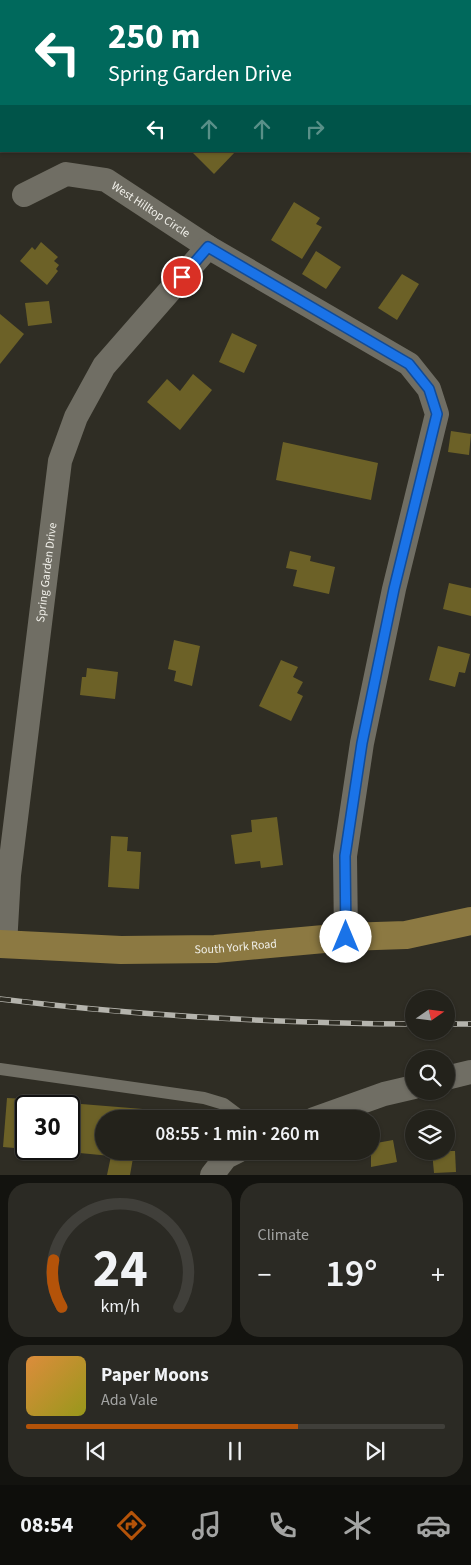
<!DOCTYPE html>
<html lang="en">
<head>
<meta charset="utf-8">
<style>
	body { margin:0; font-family:"Source Sans 3",sans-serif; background:#2b2a24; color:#f1f3f6; height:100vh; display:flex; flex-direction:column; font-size:19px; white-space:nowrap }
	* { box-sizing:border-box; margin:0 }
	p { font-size:16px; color:#a3a4a3 }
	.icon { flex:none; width:28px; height:28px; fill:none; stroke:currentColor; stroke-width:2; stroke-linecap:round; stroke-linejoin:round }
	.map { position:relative; height:1175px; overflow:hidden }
	.drawer { display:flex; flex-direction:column; gap:8px; padding:8px; background:#13130f; flex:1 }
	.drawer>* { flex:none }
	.banner { position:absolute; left:0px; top:0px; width:471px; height:152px; box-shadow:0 1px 4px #0004,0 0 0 1px #403f3a; background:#00695c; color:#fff; overflow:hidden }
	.needle { width:32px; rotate:76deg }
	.controls { position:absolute; left:405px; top:990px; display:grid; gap:10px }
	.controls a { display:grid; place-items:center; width:50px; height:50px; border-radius:50%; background:#23221b; box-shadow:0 1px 4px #0004,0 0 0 1px #403f3a; font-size:25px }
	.speed { position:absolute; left:15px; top:1095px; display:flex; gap:10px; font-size:25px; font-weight:700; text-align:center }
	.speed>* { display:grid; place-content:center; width:65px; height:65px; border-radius:50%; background:#23221b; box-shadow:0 1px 4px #0004,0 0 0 1px #403f3a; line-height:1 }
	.speed .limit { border:2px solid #111; border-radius:8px; background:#fff; color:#111 }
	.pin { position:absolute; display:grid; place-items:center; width:42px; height:42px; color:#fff; margin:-21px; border:2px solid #fff; border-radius:50%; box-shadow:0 1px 5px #0007 }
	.me { position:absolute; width:55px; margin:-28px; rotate:0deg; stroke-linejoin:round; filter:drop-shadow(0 0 4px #0008) }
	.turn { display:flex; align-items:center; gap:18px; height:105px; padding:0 25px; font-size:22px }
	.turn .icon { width:65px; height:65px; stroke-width:2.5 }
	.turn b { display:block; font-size:35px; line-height:42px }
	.lanes { display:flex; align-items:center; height:48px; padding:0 25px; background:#0003; justify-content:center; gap:25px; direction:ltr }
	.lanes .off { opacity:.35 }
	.big { font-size:38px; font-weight:600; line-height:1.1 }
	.drawer .tile { flex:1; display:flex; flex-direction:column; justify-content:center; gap:8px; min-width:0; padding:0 18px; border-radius:20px; background:#2b2a24 }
	.drawer .dial { align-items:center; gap:0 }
	.dial svg { height:130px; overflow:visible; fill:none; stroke:#403f3a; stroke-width:7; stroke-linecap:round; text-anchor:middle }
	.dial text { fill:#f1f3f6; stroke:none }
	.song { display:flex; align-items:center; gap:15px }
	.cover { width:60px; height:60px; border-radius:8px; background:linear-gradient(135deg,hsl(30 70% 55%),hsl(60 70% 35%)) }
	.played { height:5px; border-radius:2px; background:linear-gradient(90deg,#b45309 65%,#403f3a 65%) }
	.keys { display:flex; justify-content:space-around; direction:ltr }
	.heat { display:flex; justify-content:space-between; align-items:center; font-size:28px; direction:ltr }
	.drawer .tiles { flex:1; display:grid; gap:8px; grid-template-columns:1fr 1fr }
	.tile:last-child { grid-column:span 2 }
	.trip { position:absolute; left:95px; top:1110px; width:285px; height:50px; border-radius:25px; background:#23221b; box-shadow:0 1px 4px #0004,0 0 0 1px #403f3a; font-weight:600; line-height:50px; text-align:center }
	.tab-bar { display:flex; height:80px; justify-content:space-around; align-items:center; background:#0e0e0b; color:#a3a4a3 }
	.tab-bar .icon { width:35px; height:35px }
	.tab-bar .selected { color:#b45309 }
	.tab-bar b { font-size:22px; color:#f1f3f6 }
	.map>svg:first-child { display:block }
	.building { fill:#6c6127 }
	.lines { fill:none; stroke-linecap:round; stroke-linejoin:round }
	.service { stroke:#706e64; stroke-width:12 }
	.minor { stroke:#706e64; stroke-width:24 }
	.primary { stroke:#8c7942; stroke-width:28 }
	.rail-casing { stroke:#b5b4ad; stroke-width:5.5 }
	.rail { stroke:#2f2d24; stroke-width:4; stroke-dasharray:11; stroke-linecap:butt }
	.route-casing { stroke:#114b97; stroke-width:12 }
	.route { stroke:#1a73e8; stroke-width:9 }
	.labels { text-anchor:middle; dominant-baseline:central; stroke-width:5; stroke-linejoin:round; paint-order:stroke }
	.street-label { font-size:12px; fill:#f0efe9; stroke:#2f2d24 }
</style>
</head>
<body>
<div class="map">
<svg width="471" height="1175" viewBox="0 0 471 1175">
	<rect width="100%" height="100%" fill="#2f2d24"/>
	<g class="building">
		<polygon points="191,151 236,151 214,174"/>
		<polygon points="294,202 320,218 316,224 322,227 302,259 271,240"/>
		<polygon points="41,242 58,257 54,261 59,265 56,269 58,271 47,285 20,261 32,247 35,250"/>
		<polygon points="316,251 341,267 326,289 302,274"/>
		<polygon points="402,274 419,284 397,320 378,308"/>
		<polygon points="49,301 52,323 28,326 25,303"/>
		<polygon points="0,314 24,334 0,364"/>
		<polygon points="232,333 257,345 244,373 219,362"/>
		<polygon points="193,374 212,390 180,430 147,402 167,379 180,391"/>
		<polygon points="451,431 471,434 469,455 448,452"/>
		<polygon points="283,442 378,463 371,500 276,480"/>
		<polygon points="290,551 311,556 310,561 335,567 329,594 293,586 297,570 286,568"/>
		<polygon points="449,583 471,588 471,616 443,609"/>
		<polygon points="174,640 200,646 192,686 174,681 176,671 168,669"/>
		<polygon points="438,646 470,654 465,673 459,672 455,687 429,680"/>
		<polygon points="281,660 298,667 293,677 303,682 297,693 303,696 291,721 259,706"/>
		<polygon points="87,668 118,672 115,699 80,695 82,677 86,677"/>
		<polygon points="277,817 283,865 261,868 260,861 235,864 231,835 252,832 251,820"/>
		<polygon points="111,836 128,837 127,851 141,852 139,889 108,887"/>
		<polygon points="7,1098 26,1099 26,1149 3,1147"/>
		<polygon points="69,1103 155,1110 155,1119 104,1119 104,1151 152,1151 152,1159 133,1158 130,1175 107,1175 111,1156 69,1152"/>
		<polygon points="393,1140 397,1162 371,1167 371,1144"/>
		<polygon points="432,1151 455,1151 456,1172 434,1173"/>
	</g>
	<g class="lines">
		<polyline class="service" points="0,1069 204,1098 224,1104 244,1119"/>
		<g class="minor">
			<path id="s1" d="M24 195 66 174 106 180 208 247 409 364 429 389 437 414 394 589 362 743 345 856 346 937"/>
			<path id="s2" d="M5 945 9 875 60 461 76 417 104 366 208 247"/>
			<polyline points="446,1078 471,1072"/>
			<polyline points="314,1119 384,1094 414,1087"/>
			<polyline points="212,1175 226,1157 238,1151"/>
		</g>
		<path class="primary" id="s3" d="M0 944 121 950 215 949 346 937 406 935 471 921"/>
		<g class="rail-casing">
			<g id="rail">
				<path d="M0 999C138 1016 275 1023 414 1024"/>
				<polyline points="446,1024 471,1024"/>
			</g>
		</g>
		<use href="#rail" class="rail"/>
	</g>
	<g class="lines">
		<g class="route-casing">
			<polyline id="route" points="182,277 208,247 409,364 429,389 437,414 394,589 362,743 345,856 346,937"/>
		</g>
		<use href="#route" class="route"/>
	</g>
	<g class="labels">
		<g class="street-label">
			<text stroke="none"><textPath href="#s1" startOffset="141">West Hilltop Circle</textPath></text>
			<text stroke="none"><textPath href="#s2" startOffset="375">Spring Garden Drive</textPath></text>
			<text stroke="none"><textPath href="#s3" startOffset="236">South York Road</textPath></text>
		</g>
	</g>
</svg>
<div class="controls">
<a><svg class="needle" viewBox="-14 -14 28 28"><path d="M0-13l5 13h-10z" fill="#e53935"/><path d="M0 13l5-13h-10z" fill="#a3a4a3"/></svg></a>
<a><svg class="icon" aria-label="search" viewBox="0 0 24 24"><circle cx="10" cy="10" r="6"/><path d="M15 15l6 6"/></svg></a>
<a><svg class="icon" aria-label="layers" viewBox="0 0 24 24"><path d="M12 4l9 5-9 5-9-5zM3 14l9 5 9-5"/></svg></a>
</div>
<div class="speed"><div class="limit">30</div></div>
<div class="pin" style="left:182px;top:277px;background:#d93025"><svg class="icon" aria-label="arrive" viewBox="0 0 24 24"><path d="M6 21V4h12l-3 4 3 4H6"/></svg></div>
<svg class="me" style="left:346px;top:937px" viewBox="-20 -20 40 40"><circle r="19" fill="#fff"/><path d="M0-13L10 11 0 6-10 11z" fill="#1a73e8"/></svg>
<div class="trip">08:55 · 1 min · 260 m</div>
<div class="banner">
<div class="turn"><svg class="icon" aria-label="left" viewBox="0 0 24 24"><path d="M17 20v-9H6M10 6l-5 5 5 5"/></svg><div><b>250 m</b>Spring Garden Drive</div></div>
<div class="lanes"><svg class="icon" aria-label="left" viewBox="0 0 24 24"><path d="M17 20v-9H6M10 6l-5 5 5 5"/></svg><svg class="icon off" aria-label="ahead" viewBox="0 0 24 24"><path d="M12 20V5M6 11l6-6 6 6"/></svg><svg class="icon off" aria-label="ahead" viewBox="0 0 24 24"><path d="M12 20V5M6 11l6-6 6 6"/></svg><svg class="icon off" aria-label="right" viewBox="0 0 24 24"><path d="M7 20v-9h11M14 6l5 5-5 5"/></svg></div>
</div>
</div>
<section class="drawer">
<div class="tiles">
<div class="tile dial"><svg viewBox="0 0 100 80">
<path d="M14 69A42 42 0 1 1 86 69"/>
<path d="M14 69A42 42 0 0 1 9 40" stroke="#b45309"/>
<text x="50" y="56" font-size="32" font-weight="700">24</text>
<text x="50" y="72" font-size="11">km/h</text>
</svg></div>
<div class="tile"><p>Climate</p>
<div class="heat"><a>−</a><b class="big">19°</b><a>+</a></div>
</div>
<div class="tile">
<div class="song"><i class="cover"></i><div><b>Paper Moons</b><p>Ada Vale</p></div></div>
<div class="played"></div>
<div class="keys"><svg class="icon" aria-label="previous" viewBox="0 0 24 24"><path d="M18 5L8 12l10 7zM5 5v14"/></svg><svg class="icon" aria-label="pause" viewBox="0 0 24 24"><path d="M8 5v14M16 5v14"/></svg><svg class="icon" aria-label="next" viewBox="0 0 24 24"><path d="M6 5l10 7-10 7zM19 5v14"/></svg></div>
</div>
</div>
</section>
<nav class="tab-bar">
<b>08:54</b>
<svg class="icon selected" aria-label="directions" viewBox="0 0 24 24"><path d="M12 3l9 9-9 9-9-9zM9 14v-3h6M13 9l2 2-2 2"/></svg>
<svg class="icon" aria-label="music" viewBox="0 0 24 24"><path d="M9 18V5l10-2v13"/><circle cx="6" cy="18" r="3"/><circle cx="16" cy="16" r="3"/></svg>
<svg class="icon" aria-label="phone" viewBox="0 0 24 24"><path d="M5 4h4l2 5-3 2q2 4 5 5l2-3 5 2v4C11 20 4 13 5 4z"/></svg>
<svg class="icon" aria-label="climate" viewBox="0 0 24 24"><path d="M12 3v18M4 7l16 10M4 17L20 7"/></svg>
<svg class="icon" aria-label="car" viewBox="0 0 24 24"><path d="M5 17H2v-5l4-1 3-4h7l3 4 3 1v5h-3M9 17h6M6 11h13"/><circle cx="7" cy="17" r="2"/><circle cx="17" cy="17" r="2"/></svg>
</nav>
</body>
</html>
